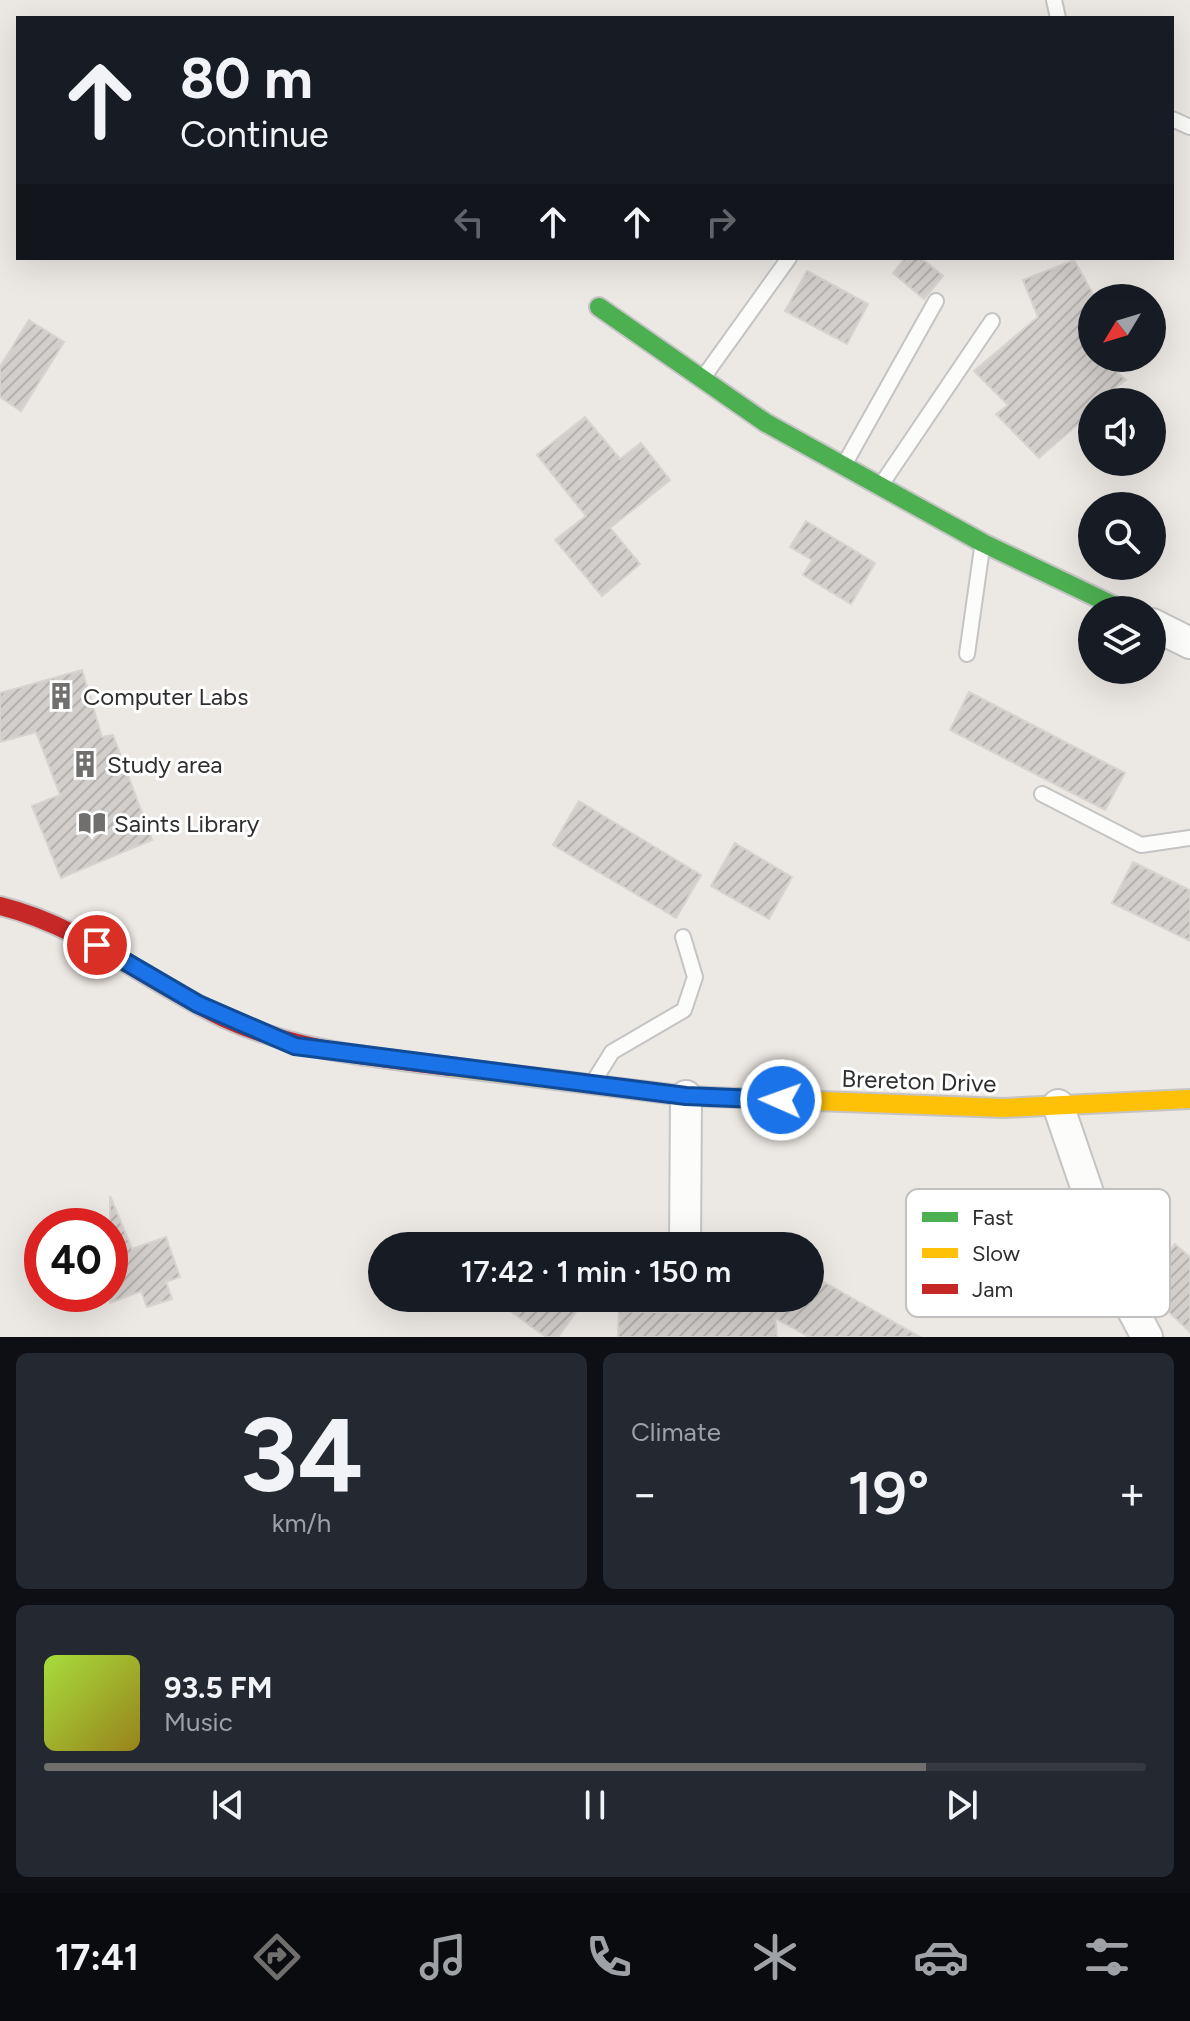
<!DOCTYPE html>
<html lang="en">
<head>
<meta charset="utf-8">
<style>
	body { margin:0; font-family:Figtree,sans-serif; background:#242831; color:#f1f3f6; height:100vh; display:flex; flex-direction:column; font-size:30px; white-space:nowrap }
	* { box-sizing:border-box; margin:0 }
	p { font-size:26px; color:#9ea1a6 }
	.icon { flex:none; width:44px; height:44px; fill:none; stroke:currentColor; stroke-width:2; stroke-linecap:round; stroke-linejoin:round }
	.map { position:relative; height:1337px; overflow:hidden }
	.panel { display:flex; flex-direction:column; gap:16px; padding:16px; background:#0d0f14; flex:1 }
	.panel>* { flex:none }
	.banner { position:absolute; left:16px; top:16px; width:1158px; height:244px; border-radius:0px; box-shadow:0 8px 32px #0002; background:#171b24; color:#f1f3f6; overflow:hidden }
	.needle { width:52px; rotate:232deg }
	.tools { position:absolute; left:1078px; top:284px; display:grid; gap:16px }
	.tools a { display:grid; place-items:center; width:88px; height:88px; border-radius:50%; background:#171b24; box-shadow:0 8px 32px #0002; font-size:40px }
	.speed { position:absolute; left:24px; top:1208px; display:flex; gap:16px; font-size:40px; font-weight:700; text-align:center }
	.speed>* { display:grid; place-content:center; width:104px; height:104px; border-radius:50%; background:#171b24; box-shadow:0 8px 32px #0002; line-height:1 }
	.speed .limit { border:12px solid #d22; background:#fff; color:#111 }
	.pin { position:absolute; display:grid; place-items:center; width:68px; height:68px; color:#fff; margin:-34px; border:4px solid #fff; border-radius:50%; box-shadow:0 2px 8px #0007 }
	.me { position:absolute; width:88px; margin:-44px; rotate:272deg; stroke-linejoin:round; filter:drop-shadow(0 0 6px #0008) }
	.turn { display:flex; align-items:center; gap:28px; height:168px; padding:0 32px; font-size:36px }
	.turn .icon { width:104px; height:104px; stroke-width:2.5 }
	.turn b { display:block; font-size:56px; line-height:68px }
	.lanes { display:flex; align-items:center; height:76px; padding:0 32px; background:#0003; justify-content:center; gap:40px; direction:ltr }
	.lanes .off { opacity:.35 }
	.big { font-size:60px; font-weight:600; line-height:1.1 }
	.panel .widget { flex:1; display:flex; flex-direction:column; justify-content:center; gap:12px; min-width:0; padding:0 28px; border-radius:12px; background:#242831 }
	.panel .dial { align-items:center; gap:0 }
	.dial b { font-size:104px; line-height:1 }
	.song { display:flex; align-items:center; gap:24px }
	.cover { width:96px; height:96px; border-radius:12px; background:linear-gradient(135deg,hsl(80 70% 55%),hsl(50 70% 35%)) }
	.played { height:8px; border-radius:4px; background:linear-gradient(90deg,#706f6e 80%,#363941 80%) }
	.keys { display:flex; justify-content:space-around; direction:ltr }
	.heat { display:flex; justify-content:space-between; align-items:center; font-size:44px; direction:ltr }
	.panel .tiles { flex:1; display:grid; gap:16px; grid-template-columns:1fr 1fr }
	.widget:last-child { grid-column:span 2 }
	.trip { position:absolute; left:368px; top:1232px; width:456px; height:80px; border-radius:40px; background:#171b24; box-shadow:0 8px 32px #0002; font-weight:600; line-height:80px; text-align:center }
	.tabs { display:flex; height:128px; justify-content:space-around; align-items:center; background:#090b0e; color:#9ea1a6 }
	.tabs .icon { width:56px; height:56px }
	.tabs .on { color:#706f6e }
	.tabs b { font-size:36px; color:#f1f3f6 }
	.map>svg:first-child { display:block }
	.building { fill:url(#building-hatch); stroke:#d7d4d0; stroke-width:2 }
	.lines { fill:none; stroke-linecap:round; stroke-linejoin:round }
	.lane-casing { stroke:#c5c4c5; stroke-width:18 }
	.street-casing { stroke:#c5c4c5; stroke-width:34 }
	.fast-casing { stroke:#c5c4c5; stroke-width:22 }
	.slow-casing { stroke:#c5c4c5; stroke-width:22 }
	.jam-casing { stroke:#c5c4c5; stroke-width:22 }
	.lane { stroke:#fcfcfb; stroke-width:14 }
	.street { stroke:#fcfcfb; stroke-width:30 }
	.fast { stroke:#4caf50; stroke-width:18 }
	.slow { stroke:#ffc107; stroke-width:18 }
	.jam { stroke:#c62828; stroke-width:18 }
	.route-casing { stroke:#114b97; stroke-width:20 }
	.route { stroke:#1a73e8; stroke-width:14 }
	.labels { text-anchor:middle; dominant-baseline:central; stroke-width:6; stroke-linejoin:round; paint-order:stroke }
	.poi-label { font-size:24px; fill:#2e2e2e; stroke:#fff; text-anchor:start }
	.street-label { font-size:24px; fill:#2e2e2e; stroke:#fff }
	.key { fill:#fff; stroke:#c0c0c0; stroke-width:2 }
	.key-label { font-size:22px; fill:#2e2e2e }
</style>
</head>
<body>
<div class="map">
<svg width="1190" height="1337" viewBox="0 0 1190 1337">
	<defs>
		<pattern id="building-hatch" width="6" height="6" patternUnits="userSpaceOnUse" patternTransform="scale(2)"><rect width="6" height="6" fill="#d1cecb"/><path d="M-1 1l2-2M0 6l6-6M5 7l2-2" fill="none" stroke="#b4b1af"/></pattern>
	</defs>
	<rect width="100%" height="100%" fill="#ece8e4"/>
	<g class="building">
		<polygon points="905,258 921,258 943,276 924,299 893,273"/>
		<polygon points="1074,260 1092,292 1092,358 1140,358 1118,373 1126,380 1112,390 1114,392 1103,402 1092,402 1092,412 1039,458 996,414 1008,405 974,371 1038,317 1023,280"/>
		<polygon points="807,271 868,304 847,344 785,311"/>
		<polygon points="29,320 64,342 21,411 0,397 0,367"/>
		<polygon points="585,417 620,459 641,443 670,480 610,528 640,564 602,596 555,540 586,516 537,455"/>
		<polygon points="806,521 875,563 851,604 803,575 812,560 790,547"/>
		<polygon points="82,670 102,737 113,735 152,840 61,878 32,806 60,795 36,732 0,742 0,693"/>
		<polygon points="969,692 1125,773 1105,810 950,730"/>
		<polygon points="579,801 701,875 676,918 553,845"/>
		<polygon points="735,843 792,877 769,919 711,886"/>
		<polygon points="1133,862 1190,890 1190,941 1112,903"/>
		<polygon points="110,1196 132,1249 166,1237 180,1277 166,1282 172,1299 147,1307 141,1291 110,1303"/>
		<polygon points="1175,1244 1190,1257 1190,1332 1140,1285"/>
		<polygon points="817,1278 920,1337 809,1337 775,1318 777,1337 618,1337 619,1311 685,1313 802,1306 810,1298"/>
		<polygon points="492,1298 586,1298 558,1337 546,1337"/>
	</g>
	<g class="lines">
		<g class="lane-casing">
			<g id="lane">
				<polyline points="1054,0 1058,18"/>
				<polyline points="1172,119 1190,127"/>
				<polyline points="705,375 789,258"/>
				<polyline points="844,465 936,301"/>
				<polyline points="881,485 992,321"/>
				<polyline points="967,654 982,548"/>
				<polyline points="1042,794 1141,845 1190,838"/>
				<polyline points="594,1081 612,1052 684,1010 695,977 683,937"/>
			</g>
		</g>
		<g class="street-casing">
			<g id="street">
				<polyline points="1152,624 1190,643"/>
				<polyline points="1058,1105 1120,1286 1147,1337"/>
				<polyline points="685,1246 686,1096"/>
			</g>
		</g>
		<g class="fast-casing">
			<polyline id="fast" points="599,307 766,423 983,543 1123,610"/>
		</g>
		<g class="slow-casing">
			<polyline id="slow" points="450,1067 686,1096 1003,1108 1190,1099"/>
		</g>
		<g class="jam-casing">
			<path id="jam" d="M0 906C82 926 148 982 224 1018 296 1051 372 1057 450 1067"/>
		</g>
		<use href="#lane" class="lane"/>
		<use href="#street" class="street"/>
		<use href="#fast" class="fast"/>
		<use href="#slow" class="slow"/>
		<use href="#jam" class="jam"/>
	</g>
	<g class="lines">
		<g class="route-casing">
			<polyline id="route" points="97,945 198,1004 295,1046 686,1096 781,1100"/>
		</g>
		<use href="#route" class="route"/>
	</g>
	<defs>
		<g id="building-bare" transform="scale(2.16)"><path d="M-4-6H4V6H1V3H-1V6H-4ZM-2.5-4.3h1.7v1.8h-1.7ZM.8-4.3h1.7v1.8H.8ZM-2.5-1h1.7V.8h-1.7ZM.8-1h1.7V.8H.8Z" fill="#706f6e" stroke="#fff" stroke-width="2.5" paint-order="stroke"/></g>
		<g id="library-bare" transform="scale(2.16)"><path d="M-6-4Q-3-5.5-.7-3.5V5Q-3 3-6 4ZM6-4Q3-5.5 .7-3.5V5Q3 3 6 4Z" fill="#706f6e" stroke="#fff" stroke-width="2.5" paint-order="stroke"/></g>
	</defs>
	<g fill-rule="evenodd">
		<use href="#building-bare" x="61" y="696"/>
		<use href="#building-bare" x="85" y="764"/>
		<use href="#library-bare" x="92" y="823"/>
	</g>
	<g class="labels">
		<g class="poi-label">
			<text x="83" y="696">Computer Labs</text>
			<text x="107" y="764">Study area</text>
			<text x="114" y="823">Saints Library</text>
		</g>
		<g class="street-label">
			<text transform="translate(919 1081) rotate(2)">Brereton Drive</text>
		</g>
	</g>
	<rect x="906" y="1189" width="264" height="128" rx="12" class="key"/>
	<rect x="922" y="1212" width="36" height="10" fill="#4caf50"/>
	<rect x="922" y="1248" width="36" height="10" fill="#ffc107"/>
	<rect x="922" y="1284" width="36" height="10" fill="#c62828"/>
	<g class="key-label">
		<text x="972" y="1225">Fast</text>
		<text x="972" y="1261">Slow</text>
		<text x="972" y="1297">Jam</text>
	</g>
</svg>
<div class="tools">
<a><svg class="needle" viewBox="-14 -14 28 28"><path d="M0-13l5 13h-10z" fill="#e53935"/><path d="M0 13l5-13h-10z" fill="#9ea1a6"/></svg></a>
<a><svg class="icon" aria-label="sound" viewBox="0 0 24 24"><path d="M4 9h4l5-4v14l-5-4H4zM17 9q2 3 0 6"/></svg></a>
<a><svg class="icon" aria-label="search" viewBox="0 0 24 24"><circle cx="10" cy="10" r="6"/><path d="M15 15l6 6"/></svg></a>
<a><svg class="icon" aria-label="layers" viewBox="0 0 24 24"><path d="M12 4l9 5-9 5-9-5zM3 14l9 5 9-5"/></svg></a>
</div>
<div class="speed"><div class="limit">40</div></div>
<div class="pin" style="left:97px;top:945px;background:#d93025"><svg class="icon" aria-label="arrive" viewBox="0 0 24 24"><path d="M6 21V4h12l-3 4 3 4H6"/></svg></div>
<svg class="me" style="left:781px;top:1100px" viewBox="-20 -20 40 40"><circle r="17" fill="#1a73e8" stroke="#fff" stroke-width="3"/><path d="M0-11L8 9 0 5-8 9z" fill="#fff"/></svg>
<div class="trip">17:42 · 1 min · 150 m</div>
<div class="banner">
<div class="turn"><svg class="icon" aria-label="ahead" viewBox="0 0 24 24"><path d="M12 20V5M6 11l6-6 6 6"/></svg><div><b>80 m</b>Continue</div></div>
<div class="lanes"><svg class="icon off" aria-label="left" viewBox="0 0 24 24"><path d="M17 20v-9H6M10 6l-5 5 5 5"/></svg><svg class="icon" aria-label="ahead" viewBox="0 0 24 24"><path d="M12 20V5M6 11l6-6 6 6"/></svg><svg class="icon" aria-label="ahead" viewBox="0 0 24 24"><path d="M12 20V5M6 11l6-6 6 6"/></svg><svg class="icon off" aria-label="right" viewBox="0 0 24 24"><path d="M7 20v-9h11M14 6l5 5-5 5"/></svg></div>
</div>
</div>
<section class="panel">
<div class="tiles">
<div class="widget dial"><b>34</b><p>km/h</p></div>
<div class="widget"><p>Climate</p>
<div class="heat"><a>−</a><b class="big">19°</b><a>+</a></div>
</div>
<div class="widget">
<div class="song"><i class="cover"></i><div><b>93.5 FM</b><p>Music</p></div></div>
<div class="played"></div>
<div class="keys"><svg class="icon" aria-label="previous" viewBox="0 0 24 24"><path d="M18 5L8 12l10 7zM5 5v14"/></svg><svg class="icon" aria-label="pause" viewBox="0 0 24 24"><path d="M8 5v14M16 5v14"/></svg><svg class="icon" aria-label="next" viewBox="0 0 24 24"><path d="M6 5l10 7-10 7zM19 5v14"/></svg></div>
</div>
</div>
</section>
<nav class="tabs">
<b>17:41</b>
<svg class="icon on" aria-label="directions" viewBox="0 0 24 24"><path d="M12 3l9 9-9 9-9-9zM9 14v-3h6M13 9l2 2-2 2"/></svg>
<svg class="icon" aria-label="music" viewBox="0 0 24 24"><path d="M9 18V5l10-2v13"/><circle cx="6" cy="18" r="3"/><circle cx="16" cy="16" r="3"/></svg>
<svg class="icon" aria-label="phone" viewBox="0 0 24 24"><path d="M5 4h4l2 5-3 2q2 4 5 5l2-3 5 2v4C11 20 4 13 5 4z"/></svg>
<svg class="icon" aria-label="climate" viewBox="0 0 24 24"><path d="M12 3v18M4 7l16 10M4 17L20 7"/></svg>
<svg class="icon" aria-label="car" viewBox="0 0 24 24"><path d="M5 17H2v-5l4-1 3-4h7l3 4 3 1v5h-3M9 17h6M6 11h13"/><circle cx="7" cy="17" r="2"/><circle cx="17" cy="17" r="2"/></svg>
<svg class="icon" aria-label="filters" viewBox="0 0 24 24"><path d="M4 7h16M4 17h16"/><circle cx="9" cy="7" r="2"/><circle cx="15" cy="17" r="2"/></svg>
</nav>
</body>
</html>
